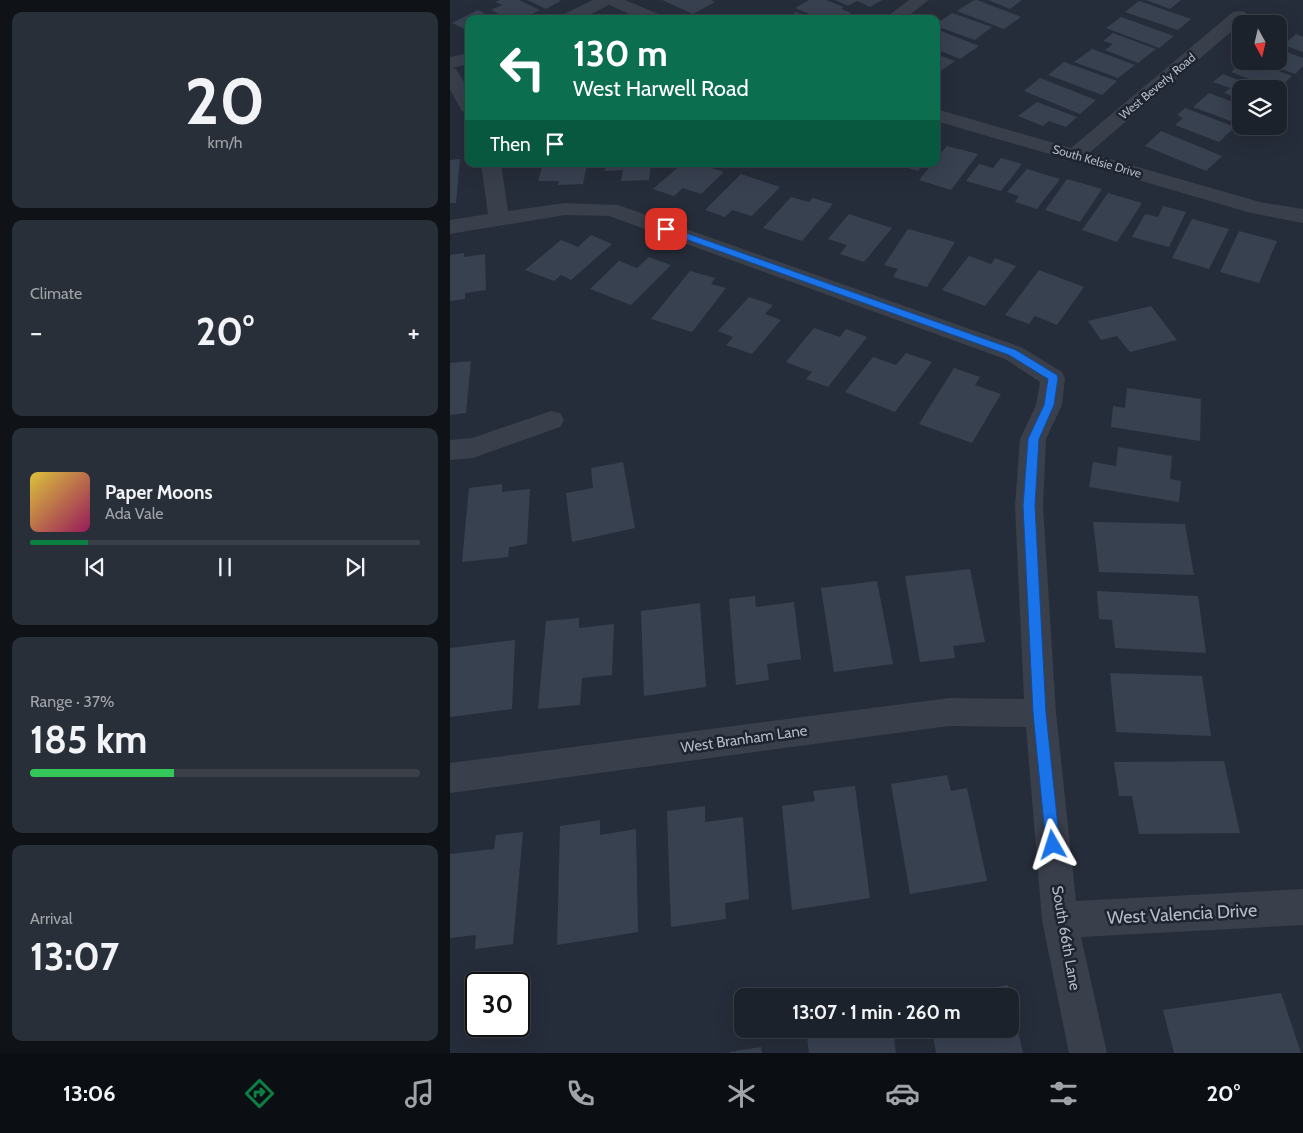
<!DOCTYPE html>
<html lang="en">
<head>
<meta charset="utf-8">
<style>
	body { margin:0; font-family:Cabin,sans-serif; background:#292f38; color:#f1f3f6; height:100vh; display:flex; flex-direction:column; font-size:19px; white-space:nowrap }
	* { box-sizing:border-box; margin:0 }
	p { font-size:16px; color:#a0a4a9 }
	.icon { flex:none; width:28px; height:28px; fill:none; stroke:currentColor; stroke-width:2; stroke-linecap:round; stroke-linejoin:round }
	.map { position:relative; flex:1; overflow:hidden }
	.details { display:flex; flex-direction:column; gap:12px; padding:12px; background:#0f1318; width:450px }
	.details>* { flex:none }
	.hud { position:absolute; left:15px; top:15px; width:475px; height:152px; border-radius:10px; box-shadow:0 5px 20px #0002,0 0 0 1px #3a3f48; background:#0b6e4f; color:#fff; overflow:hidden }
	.needle { width:32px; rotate:172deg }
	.fabs { position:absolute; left:782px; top:15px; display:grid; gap:10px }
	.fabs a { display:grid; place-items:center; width:55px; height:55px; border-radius:10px; background:#1c222c; box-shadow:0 5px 20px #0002,0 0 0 1px #3a3f48; font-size:25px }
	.speed { position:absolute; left:15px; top:972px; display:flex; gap:10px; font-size:25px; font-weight:700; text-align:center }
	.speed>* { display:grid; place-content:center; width:65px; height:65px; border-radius:50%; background:#1c222c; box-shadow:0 5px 20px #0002,0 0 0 1px #3a3f48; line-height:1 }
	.speed .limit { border:2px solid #111; border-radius:8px; background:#fff; color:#111 }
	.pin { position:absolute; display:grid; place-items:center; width:42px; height:42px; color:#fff; margin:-21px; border-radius:10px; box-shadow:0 2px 8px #0006 }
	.me { position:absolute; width:55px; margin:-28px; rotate:354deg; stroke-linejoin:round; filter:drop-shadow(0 0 4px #0008) }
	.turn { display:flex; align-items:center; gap:18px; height:105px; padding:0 25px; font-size:22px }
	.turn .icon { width:65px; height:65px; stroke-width:2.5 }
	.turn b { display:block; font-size:35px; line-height:42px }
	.then { display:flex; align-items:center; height:48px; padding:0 25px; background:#0003; gap:10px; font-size:19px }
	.big { font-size:38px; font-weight:700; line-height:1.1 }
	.details .tile { flex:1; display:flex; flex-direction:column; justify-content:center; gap:8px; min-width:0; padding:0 18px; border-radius:10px; background:#292f38 }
	.details .dial { align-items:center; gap:0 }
	.dial b { font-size:65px; line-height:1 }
	.song { display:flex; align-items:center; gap:15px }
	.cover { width:60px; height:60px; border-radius:8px; background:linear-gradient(135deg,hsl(50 70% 55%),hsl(330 70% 35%)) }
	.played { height:5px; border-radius:2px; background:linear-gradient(90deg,#0b8043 15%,#3a3f48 15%) }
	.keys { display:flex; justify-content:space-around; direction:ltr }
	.heat { display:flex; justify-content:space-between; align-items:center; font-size:28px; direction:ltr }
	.charge { height:8px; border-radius:4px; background:linear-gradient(90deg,#34c759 37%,#3a3f48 0) }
	.trip { position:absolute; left:284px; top:988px; width:285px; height:50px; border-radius:10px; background:#1c222c; box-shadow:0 5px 20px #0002,0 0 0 1px #3a3f48; font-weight:700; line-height:50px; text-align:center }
	.tab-bar { display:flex; height:80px; justify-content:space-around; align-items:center; background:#0b0e12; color:#a0a4a9 }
	.tab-bar .icon { width:35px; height:35px }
	.tab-bar .selected { color:#0b8043 }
	.tab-bar b { font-size:22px; color:#f1f3f6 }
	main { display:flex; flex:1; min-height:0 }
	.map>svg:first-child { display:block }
	.building { fill:#384150 }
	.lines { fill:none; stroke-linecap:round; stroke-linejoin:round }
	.minor { fill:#393f4b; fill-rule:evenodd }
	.route { fill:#1a73e8; stroke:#114b97 }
	.labels { text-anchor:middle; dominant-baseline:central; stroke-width:5; stroke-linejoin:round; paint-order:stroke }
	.far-street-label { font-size:12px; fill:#b5bac6; stroke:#1e2430 }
	.street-label { font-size:15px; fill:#b5bac6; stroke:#1e2430 }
	.near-street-label { font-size:18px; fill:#b5bac6; stroke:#1e2430 }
</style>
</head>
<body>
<main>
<section class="details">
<div class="tile dial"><b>20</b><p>km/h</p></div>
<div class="tile"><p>Climate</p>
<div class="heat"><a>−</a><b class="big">20°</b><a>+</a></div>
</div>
<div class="tile">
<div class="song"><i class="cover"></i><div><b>Paper Moons</b><p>Ada Vale</p></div></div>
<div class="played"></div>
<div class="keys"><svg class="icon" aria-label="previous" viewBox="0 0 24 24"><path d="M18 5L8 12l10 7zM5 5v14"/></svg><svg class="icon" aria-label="pause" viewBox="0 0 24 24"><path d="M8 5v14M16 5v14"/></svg><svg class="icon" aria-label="next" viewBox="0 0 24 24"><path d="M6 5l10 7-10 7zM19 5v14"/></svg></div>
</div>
<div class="tile"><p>Range · 37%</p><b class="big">185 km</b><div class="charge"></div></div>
<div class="tile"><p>Arrival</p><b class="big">13:07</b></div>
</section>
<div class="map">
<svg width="853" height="1053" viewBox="0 0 853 1053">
	<rect width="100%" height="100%" fill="#262d3a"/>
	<g class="building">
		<polygon points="50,0 69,0 90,10 72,19 59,19 41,10 52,5 45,2"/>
		<polygon points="77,0 108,0 111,1 96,9"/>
		<polygon points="212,0 261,0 265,2 243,14"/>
		<polygon points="359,0 376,0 394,7 391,9 401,13 396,16 402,19 372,19 345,8"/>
		<polygon points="385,0 432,0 420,7 407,1 398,6"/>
		<polygon points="524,0 527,0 571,17 554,29 507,11"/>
		<polygon points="538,0 572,0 560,9"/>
		<polygon points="696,0 731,0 720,9"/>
		<polygon points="689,1 741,19 728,30 675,12"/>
		<polygon points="28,10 45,19 19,19 19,31 2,23"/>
		<polygon points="346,12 363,19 335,19"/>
		<polygon points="502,13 542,27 525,40 486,26 486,24"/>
		<polygon points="671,17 724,36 709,48 656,28"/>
		<polygon points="486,29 529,46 510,59 486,49"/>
		<polygon points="663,33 706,49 688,63 655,50 663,44 653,41"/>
		<polygon points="846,34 853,37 853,52 833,45"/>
		<polygon points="642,49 685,65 668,78 624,62"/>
		<polygon points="829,49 853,58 853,66 845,74 811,62 829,61"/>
		<polygon points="486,54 505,61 486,74"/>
		<polygon points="793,61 802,61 842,76 828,89 826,89 781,72"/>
		<polygon points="614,62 667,81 652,95 598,75"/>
		<polygon points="773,74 811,89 791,89 791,100 774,93 780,88 763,82"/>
		<polygon points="590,78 646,100 630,114 574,91"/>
		<polygon points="759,93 791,105 791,125 743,107"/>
		<polygon points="587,102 627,117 616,127 599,121 593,126 568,116"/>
		<polygon points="735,108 785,127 769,142 725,125 733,118 727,115"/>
		<polygon points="711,131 772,156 756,171 695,146"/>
		<polygon points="497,146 528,154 501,190 469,180 482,164 486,164 486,159"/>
		<polygon points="551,158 572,164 551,191 516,181 529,164 543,168"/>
		<polygon points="10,159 6,203 0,203 0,160"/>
		<polygon points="93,164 137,164 133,184 108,185 109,181 88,181"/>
		<polygon points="156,164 201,164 199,180 171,181 173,170 155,171"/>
		<polygon points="232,164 254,164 252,165 274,172 251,194 233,188 224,196 203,189"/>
		<polygon points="445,164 474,164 468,171"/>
		<polygon points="577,169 610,179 587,209 565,202 569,196 557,192"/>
		<polygon points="291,174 330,187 302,216 282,210 275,217 255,210"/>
		<polygon points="617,179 652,189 630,222 595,210"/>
		<polygon points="658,193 692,203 667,242 632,230"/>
		<polygon points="341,197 359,202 363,198 383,204 352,241 313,228"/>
		<polygon points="713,206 736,212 719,247 682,237 695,214 708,217"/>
		<polygon points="399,214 442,228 414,262 390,254 397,245 378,239"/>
		<polygon points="742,219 779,229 759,269 722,258"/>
		<polygon points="458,229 505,242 477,287 443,277 448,269 434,265"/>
		<polygon points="789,231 827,241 809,283 770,272"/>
		<polygon points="141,235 162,244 121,280 111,275 104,281 75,270 111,240 128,247"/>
		<polygon points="14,253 14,257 35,254 36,290 15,293 15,299 0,301 0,255"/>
		<polygon points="519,256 541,264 545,258 566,266 535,306 492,290"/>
		<polygon points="199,257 221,265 181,305 140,289 169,261 187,268"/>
		<polygon points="589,270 634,287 607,325 585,316 579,324 555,315"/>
		<polygon points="240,271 265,278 261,284 276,288 242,332 201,319"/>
		<polygon points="299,297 323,305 315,314 331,320 302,354 276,345 283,337 268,331"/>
		<polygon points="701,306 727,340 680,352 667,336 651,340 638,321"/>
		<polygon points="364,328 390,337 396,329 417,337 378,387 356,379 362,372 336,362"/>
		<polygon points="456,353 482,362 445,412 395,392 423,357 446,365"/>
		<polygon points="21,361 16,413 0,415 0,363"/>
		<polygon points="504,368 530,377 525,385 551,394 522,443 469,424"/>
		<polygon points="677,388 751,399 750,441 661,427 663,406 675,408"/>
		<polygon points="668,447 722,456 720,479 731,481 729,502 639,487 643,462 666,466"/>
		<polygon points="173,462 185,528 122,542 116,493 143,488 141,468"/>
		<polygon points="52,484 52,492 80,489 77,544 59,547 58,557 12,562 19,488"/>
		<polygon points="643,522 735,524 744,575 649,572"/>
		<polygon points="520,569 535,642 503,646 505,658 470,662 455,576"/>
		<polygon points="427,581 443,664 384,672 371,588"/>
		<polygon points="647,591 748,596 756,653 665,648 662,620 649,619"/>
		<polygon points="305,596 306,607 344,602 351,659 317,664 319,680 286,685 279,599"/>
		<polygon points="250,603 256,687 194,696 191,611"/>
		<polygon points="129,618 129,628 164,624 162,675 132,678 130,705 88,709 96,621"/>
		<polygon points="65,640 62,709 0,717 0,648"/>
		<polygon points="660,673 752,676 761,736 666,732"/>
		<polygon points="774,761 790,833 689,834 682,796 669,796 664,762"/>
		<polygon points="497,775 501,791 517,788 537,881 460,894 441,784"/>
		<polygon points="405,786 420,898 342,910 332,806 365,801 363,791"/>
		<polygon points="255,806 255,822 293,817 299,899 275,903 276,919 221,927 217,811"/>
		<polygon points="150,820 150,835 186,829 188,932 107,945 110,826"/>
		<polygon points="73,832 63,944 25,949 26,935 0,938 0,854 44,849 46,835"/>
		<polygon points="558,985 561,996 497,996 497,995"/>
		<polygon points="831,993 851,1053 724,1053 713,1010"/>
		<polygon points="560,997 573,1053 486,1053 482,1029 560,1029"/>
		<polygon points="356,1029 443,1029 446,1053 359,1053"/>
		<polygon points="311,1047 312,1053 279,1053 279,1052"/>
	</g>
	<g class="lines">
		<g class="minor">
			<polygon points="143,0 175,0 211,15 213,19 190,19 159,5 132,19 110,19 112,15"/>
			<polygon points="459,0 479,0 454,19 434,19"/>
			<polygon points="789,11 795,12 798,16 795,20 639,153 810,202 853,209 853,223 801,213 486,121 486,109 621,148 783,12"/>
			<polygon points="19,53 19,64 2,68 6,69 19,90 19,113 12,111 0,90 0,57"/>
			<polygon points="31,164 51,164 58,211 115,203 168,205 571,347 612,372 615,378 612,405 596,439 593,506 606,713 626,901 853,889 853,925 631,937 657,1053 619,1053 592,920 576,727 499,726 0,793 0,763 499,698 574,699 565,506 570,439 586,405 590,382 555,359 159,216 115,215 0,234 0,220 38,214"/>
			<polygon points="101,411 110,413 114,420 110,427 23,458 0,460 0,440 22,438"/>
		</g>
	</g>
	<polygon class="route" points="216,226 566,350 607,375 608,378 604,405 589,439 585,506 596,713 610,845 608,850 603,852 598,850 596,845 583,713 573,506 578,439 594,405 598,379 559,355 213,231 212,229"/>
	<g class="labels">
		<g class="far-street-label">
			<text transform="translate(707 86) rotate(-40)">West Beverly Road</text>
			<text transform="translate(647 161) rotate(16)">South Kelsie Drive</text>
		</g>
		<g class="street-label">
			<text transform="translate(294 739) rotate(-8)">West Branham Lane</text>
			<text transform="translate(616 938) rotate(80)">South 66th Lane</text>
		</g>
		<g class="near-street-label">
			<text transform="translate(732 914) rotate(-3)">West Valencia Drive</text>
		</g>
	</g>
</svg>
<div class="fabs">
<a><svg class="needle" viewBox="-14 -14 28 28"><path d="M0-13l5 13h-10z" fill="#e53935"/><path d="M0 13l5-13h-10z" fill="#a0a4a9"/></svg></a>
<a><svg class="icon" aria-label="layers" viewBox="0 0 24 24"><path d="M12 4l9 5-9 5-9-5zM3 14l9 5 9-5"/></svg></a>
</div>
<div class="speed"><div class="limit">30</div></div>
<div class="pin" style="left:216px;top:229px;background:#d93025"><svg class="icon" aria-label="arrive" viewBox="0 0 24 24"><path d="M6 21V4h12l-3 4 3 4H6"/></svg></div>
<svg class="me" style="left:603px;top:845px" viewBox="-20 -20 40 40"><path d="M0-17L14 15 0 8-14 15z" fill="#1a73e8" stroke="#fff" stroke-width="4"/></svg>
<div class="trip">13:07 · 1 min · 260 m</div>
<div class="hud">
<div class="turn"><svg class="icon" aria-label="left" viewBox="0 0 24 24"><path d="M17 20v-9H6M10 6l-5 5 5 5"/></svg><div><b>130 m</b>West Harwell Road</div></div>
<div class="then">Then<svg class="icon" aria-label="arrive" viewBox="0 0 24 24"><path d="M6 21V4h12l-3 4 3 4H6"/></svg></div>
</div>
</div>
</main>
<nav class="tab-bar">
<b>13:06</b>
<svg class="icon selected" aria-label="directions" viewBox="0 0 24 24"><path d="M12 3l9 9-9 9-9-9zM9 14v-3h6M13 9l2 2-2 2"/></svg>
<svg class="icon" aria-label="music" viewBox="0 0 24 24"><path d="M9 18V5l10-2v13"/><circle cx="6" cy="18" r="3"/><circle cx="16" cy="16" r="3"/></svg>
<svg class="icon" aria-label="phone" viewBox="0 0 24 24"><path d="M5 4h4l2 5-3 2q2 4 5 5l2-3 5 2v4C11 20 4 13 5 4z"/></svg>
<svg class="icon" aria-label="climate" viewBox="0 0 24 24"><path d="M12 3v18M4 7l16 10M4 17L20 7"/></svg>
<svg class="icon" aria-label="car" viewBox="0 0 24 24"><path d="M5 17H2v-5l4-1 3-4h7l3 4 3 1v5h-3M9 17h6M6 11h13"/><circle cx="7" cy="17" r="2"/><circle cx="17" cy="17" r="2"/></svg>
<svg class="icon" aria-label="filters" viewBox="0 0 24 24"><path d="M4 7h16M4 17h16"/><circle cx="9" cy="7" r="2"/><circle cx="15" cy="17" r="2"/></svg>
<b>20°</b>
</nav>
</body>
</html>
